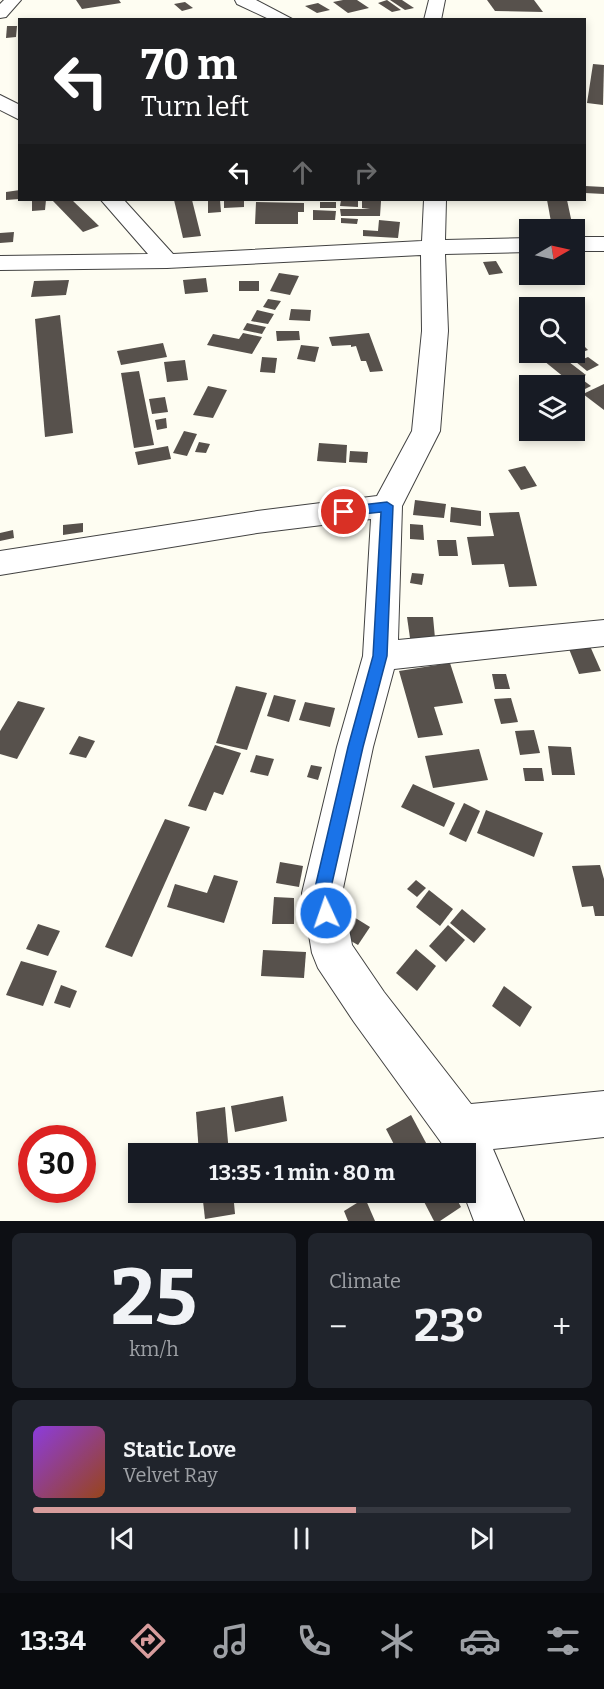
<!DOCTYPE html>
<html lang="en">
<head>
<meta charset="utf-8">
<style>
	body { margin:0; font-family:Bitter,serif; background:#20242c; color:#f1f3f6; height:100vh; display:flex; flex-direction:column; font-size:22px; white-space:nowrap }
	* { box-sizing:border-box; margin:0 }
	p { font-size:20px; color:#9ea1a6 }
	.icon { flex:none; width:33px; height:33px; fill:none; stroke:currentColor; stroke-width:2; stroke-linecap:round; stroke-linejoin:round }
	.map { position:relative; height:1221px; overflow:hidden }
	.side { display:flex; flex-direction:column; gap:12px; padding:12px; background:#0d0f14; flex:1 }
	.side>* { flex:none }
	.guide { position:absolute; left:18px; top:18px; width:568px; height:183px; border-radius:0px; box-shadow:0 3px 9px #0003; background:#202124; color:#fff; overflow:hidden }
	.needle { width:39px; rotate:81deg }
	.tools { position:absolute; left:519px; top:219px; display:grid; gap:12px }
	.tools a { display:grid; place-items:center; width:66px; height:66px; border-radius:0px; background:#171b24; box-shadow:0 3px 9px #0003; font-size:30px }
	.speed { position:absolute; left:18px; top:1125px; display:flex; gap:12px; font-size:30px; font-weight:700; text-align:center }
	.speed>* { display:grid; place-content:center; width:78px; height:78px; border-radius:50%; background:#171b24; box-shadow:0 3px 9px #0003; line-height:1 }
	.speed .limit { border:9px solid #d22; background:#fff; color:#111 }
	.pin { position:absolute; display:grid; place-items:center; width:51px; height:51px; color:#fff; margin:-26px; border:3px solid #fff; border-radius:50%; box-shadow:0 2px 6px #0007 }
	.me { position:absolute; width:66px; margin:-33px; rotate:357deg; stroke-linejoin:round; filter:drop-shadow(0 0 4px #0008) }
	.turn { display:flex; align-items:center; gap:21px; height:126px; padding:0 24px; font-size:27px }
	.turn .icon { width:78px; height:78px; stroke-width:2.5 }
	.turn b { display:block; font-size:42px; line-height:51px }
	.lanes { display:flex; align-items:center; height:57px; padding:0 24px; background:#0003; justify-content:center; gap:30px; direction:ltr }
	.lanes .off { opacity:.35 }
	.big { font-size:45px; font-weight:700; line-height:1.1 }
	.side .card { flex:1; display:flex; flex-direction:column; justify-content:center; gap:9px; min-width:0; padding:0 21px; border-radius:9px; background:#20242c }
	.side .dial { align-items:center; gap:0 }
	.dial b { font-size:78px; line-height:1 }
	.song { display:flex; align-items:center; gap:18px }
	.cover { width:72px; height:72px; border-radius:9px; background:linear-gradient(135deg,hsl(270 70% 55%),hsl(20 70% 35%)) }
	.played { height:6px; border-radius:3px; background:linear-gradient(90deg,#d79c9c 60%,#363941 60%) }
	.keys { display:flex; justify-content:space-around; direction:ltr }
	.heat { display:flex; justify-content:space-between; align-items:center; font-size:33px; direction:ltr }
	.side .tiles { flex:1; display:grid; gap:12px; grid-template-columns:1fr 1fr }
	.card:last-child { grid-column:span 2 }
	.trip { position:absolute; left:128px; top:1143px; width:348px; height:60px; border-radius:0px; background:#171b24; box-shadow:0 3px 9px #0003; font-weight:700; line-height:60px; text-align:center }
	.tab-bar { display:flex; height:96px; justify-content:space-around; align-items:center; background:#090b0e; color:#9ea1a6 }
	.tab-bar .icon { width:42px; height:42px }
	.tab-bar .on { color:#d79c9c }
	.tab-bar b { font-size:27px; color:#f1f3f6 }
	.map>svg:first-child { display:block }
	.building { fill:#57514c }
	.lines { fill:none; stroke-linecap:round; stroke-linejoin:round }
	.minor-casing { stroke:#424242; stroke-width:2 }
	.minor { fill:#fff; fill-rule:evenodd }
	.route { fill:#1a73e8; stroke:#114b97; stroke-width:1.5 }
</style>
</head>
<body>
<div class="map">
<svg width="604" height="1221" viewBox="0 0 604 1221">
	<rect width="100%" height="100%" fill="#fefdf2"/>
	<g class="building">
		<polygon points="76,0 119,0 121,3 82,9"/>
		<polygon points="343,0 357,0 369,8 348,13 333,2"/>
		<polygon points="387,0 401,10 392,12 378,3"/>
		<polygon points="390,0 402,0 414,8 405,10"/>
		<polygon points="487,0 534,0 543,12 495,11"/>
		<polygon points="185,2 193,8 182,11 174,4"/>
		<polygon points="318,3 330,10 317,13 305,6"/>
		<polygon points="7,26 17,26 16,37 6,38"/>
		<polygon points="593,64 604,65 603,105 587,103"/>
		<polygon points="585,186 604,187 604,194 585,193"/>
		<polygon points="20,190 20,199 6,200 6,192"/>
		<polygon points="32,200 46,200 45,210 32,211"/>
		<polygon points="58,200 72,200 99,226 83,232 53,201"/>
		<polygon points="174,200 192,200 201,236 183,238"/>
		<polygon points="208,200 220,200 221,212 208,213"/>
		<polygon points="224,200 244,200 244,207 224,208"/>
		<polygon points="341,200 358,201 358,207 340,206"/>
		<polygon points="547,200 567,200 573,228 552,227"/>
		<polygon points="362,201 381,201 380,216 341,216 340,209 370,209 362,208"/>
		<polygon points="256,202 304,203 304,212 298,212 298,224 255,224"/>
		<rect x="320" y="202" width="16" height="6"/>
		<polygon points="313,210 336,211 335,220 313,220"/>
		<polygon points="341,218 358,219 357,224 341,223"/>
		<polygon points="379,220 400,222 398,238 363,236 363,230 378,231"/>
		<polygon points="14,232 13,242 0,243 0,233"/>
		<polygon points="496,261 503,273 489,275 483,262"/>
		<polygon points="279,273 299,276 290,295 270,291"/>
		<polygon points="206,278 208,292 185,294 183,280"/>
		<polygon points="69,280 66,295 31,297 34,281"/>
		<rect x="239" y="281" width="20" height="10"/>
		<polygon points="268,299 281,301 275,310 263,307"/>
		<polygon points="291,309 311,310 310,321 289,320"/>
		<polygon points="257,310 274,314 268,324 251,321"/>
		<polygon points="60,315 73,433 45,437 35,319"/>
		<polygon points="247,323 266,327 262,334 243,330"/>
		<polygon points="276,331 299,331 300,340 277,341"/>
		<polygon points="243,333 262,337 252,354 207,345 213,334 239,339"/>
		<polygon points="369,333 383,371 370,372 366,361 361,361 356,346 351,347 351,345 332,346 329,337"/>
		<polygon points="574,336 588,350 574,355"/>
		<polygon points="163,343 167,357 121,365 117,351"/>
		<polygon points="301,345 319,347 315,362 297,359"/>
		<polygon points="533,352 556,352 586,375 580,378 591,386 581,391"/>
		<polygon points="262,357 277,358 275,373 260,372"/>
		<polygon points="588,357 599,365 587,371 576,362"/>
		<polygon points="185,360 188,380 167,382 164,362"/>
		<polygon points="139,371 154,445 134,448 121,373"/>
		<polygon points="604,384 604,410 583,394"/>
		<polygon points="208,386 227,390 213,418 193,415"/>
		<polygon points="165,397 168,412 152,414 149,399"/>
		<polygon points="166,418 167,428 157,430 155,420"/>
		<polygon points="184,431 197,434 187,456 173,453"/>
		<polygon points="199,442 210,444 206,453 195,452"/>
		<polygon points="319,443 347,445 346,463 317,461"/>
		<polygon points="168,446 171,459 138,465 135,452"/>
		<polygon points="350,451 368,452 367,463 349,462"/>
		<polygon points="525,466 537,486 521,490 508,470"/>
		<polygon points="415,500 446,504 444,518 413,515"/>
		<polygon points="451,507 481,511 481,526 450,522"/>
		<polygon points="519,512 537,586 509,587 504,564 472,565 467,537 494,536 489,513"/>
		<polygon points="83,523 83,532 63,535 63,525"/>
		<polygon points="410,524 423,525 424,540 410,539"/>
		<polygon points="13,530 14,538 0,541 0,533"/>
		<polygon points="437,540 456,540 458,556 439,556"/>
		<polygon points="412,573 424,574 422,585 410,583"/>
		<polygon points="407,617 433,617 435,638 410,638"/>
		<polygon points="590,646 601,671 579,674 569,649"/>
		<polygon points="450,663 463,703 434,707 443,735 418,738 399,671"/>
		<polygon points="492,674 506,674 510,689 495,689"/>
		<polygon points="236,686 267,693 247,750 216,743"/>
		<polygon points="274,695 296,700 289,722 267,716"/>
		<polygon points="511,698 518,722 501,724 494,699"/>
		<polygon points="18,701 45,708 17,759 0,754 0,731"/>
		<polygon points="305,702 335,708 330,727 299,720"/>
		<polygon points="534,730 540,753 520,755 515,731"/>
		<polygon points="79,736 95,741 86,758 69,754"/>
		<polygon points="215,745 241,753 223,795 214,792 206,811 188,806"/>
		<polygon points="548,746 571,747 575,775 552,775"/>
		<polygon points="479,749 488,780 433,788 425,756"/>
		<polygon points="256,755 274,759 268,776 250,772"/>
		<polygon points="311,765 322,767 318,780 307,777"/>
		<polygon points="523,768 542,768 544,781 525,781"/>
		<polygon points="413,784 455,803 444,827 401,807"/>
		<polygon points="464,803 480,811 466,842 449,834"/>
		<polygon points="486,810 543,833 534,857 477,833"/>
		<polygon points="165,819 190,827 132,957 105,947"/>
		<polygon points="280,862 303,866 299,887 276,883"/>
		<polygon points="600,865 604,879 604,916 595,916 593,906 582,907 572,866"/>
		<polygon points="214,875 238,881 224,923 167,907 175,884 207,893"/>
		<polygon points="416,880 426,888 417,897 407,889"/>
		<polygon points="429,890 453,909 440,926 416,907"/>
		<polygon points="274,897 294,898 294,924 272,924"/>
		<polygon points="462,909 486,929 474,943 450,923"/>
		<polygon points="349,914 370,927 358,945 337,933"/>
		<polygon points="38,924 60,931 48,956 26,949"/>
		<polygon points="448,925 465,940 446,962 429,946"/>
		<polygon points="416,949 436,966 417,991 396,973"/>
		<polygon points="263,950 306,952 304,978 261,976"/>
		<polygon points="21,961 57,971 43,1006 6,995"/>
		<polygon points="61,985 77,991 70,1008 54,1003"/>
		<polygon points="504,986 532,1007 520,1027 492,1006"/>
		<polygon points="283,1096 287,1121 235,1132 231,1106"/>
		<polygon points="225,1107 229,1154 199,1154 196,1112"/>
		<polygon points="411,1115 432,1154 399,1154 386,1129"/>
		<polygon points="202,1192 233,1192 235,1214 205,1219"/>
		<polygon points="419,1192 453,1192 461,1207 440,1221 434,1221"/>
		<polygon points="365,1198 375,1221 348,1221 344,1211"/>
	</g>
	<g class="lines">
		<g class="minor-casing">
			<g id="minor">
				<polygon points="4,0 21,0 6,17 0,18 0,4"/>
				<polygon points="235,0 256,0 294,20 271,20 237,4"/>
				<polygon points="429,0 445,0 441,20 424,20"/>
				<polygon points="0,95 20,105 20,120 0,110"/>
				<polygon points="101,200 124,200 173,254 422,241 424,200 446,200 445,240 530,238 530,252 445,254 448,331 440,431 402,506 398,640 604,620 604,646 394,669 373,747 342,893 352,945 384,992 471,1104 604,1091 604,1137 493,1149 524,1221 474,1221 463,1192 465,1192 465,1154 447,1154 443,1145 354,1022 318,968 312,953 302,893 337,747 363,656 371,519 257,533 0,575 0,551 257,511 377,496 412,431 422,331 421,255 167,268 0,270 0,256 148,254"/>
				<rect x="574" y="237" width="30" height="14"/>
			</g>
		</g>
		<use href="#minor" class="minor"/>
	</g>
	<polygon class="route" points="387,502 393,506 387,656 363,747 330,892 334,913 332,919 326,921 319,919 314,892 348,747 373,656 381,512 344,516 338,512 344,507"/>
</svg>
<div class="tools">
<a><svg class="needle" viewBox="-14 -14 28 28"><path d="M0-13l5 13h-10z" fill="#e53935"/><path d="M0 13l5-13h-10z" fill="#9ea1a6"/></svg></a>
<a><svg class="icon" aria-label="search" viewBox="0 0 24 24"><circle cx="10" cy="10" r="6"/><path d="M15 15l6 6"/></svg></a>
<a><svg class="icon" aria-label="layers" viewBox="0 0 24 24"><path d="M12 4l9 5-9 5-9-5zM3 14l9 5 9-5"/></svg></a>
</div>
<div class="speed"><div class="limit">30</div></div>
<div class="pin" style="left:344px;top:512px;background:#d93025"><svg class="icon" aria-label="arrive" viewBox="0 0 24 24"><path d="M6 21V4h12l-3 4 3 4H6"/></svg></div>
<svg class="me" style="left:326px;top:913px" viewBox="-20 -20 40 40"><circle r="17" fill="#1a73e8" stroke="#fff" stroke-width="3"/><path d="M0-11L8 9 0 5-8 9z" fill="#fff"/></svg>
<div class="trip">13:35 · 1 min · 80 m</div>
<div class="guide">
<div class="turn"><svg class="icon" aria-label="left" viewBox="0 0 24 24"><path d="M17 20v-9H6M10 6l-5 5 5 5"/></svg><div><b>70 m</b>Turn left</div></div>
<div class="lanes"><svg class="icon" aria-label="left" viewBox="0 0 24 24"><path d="M17 20v-9H6M10 6l-5 5 5 5"/></svg><svg class="icon off" aria-label="ahead" viewBox="0 0 24 24"><path d="M12 20V5M6 11l6-6 6 6"/></svg><svg class="icon off" aria-label="right" viewBox="0 0 24 24"><path d="M7 20v-9h11M14 6l5 5-5 5"/></svg></div>
</div>
</div>
<section class="side">
<div class="tiles">
<div class="card dial"><b>25</b><p>km/h</p></div>
<div class="card"><p>Climate</p>
<div class="heat"><a>−</a><b class="big">23°</b><a>+</a></div>
</div>
<div class="card">
<div class="song"><i class="cover"></i><div><b>Static Love</b><p>Velvet Ray</p></div></div>
<div class="played"></div>
<div class="keys"><svg class="icon" aria-label="previous" viewBox="0 0 24 24"><path d="M18 5L8 12l10 7zM5 5v14"/></svg><svg class="icon" aria-label="pause" viewBox="0 0 24 24"><path d="M8 5v14M16 5v14"/></svg><svg class="icon" aria-label="next" viewBox="0 0 24 24"><path d="M6 5l10 7-10 7zM19 5v14"/></svg></div>
</div>
</div>
</section>
<nav class="tab-bar">
<b>13:34</b>
<svg class="icon on" aria-label="directions" viewBox="0 0 24 24"><path d="M12 3l9 9-9 9-9-9zM9 14v-3h6M13 9l2 2-2 2"/></svg>
<svg class="icon" aria-label="music" viewBox="0 0 24 24"><path d="M9 18V5l10-2v13"/><circle cx="6" cy="18" r="3"/><circle cx="16" cy="16" r="3"/></svg>
<svg class="icon" aria-label="phone" viewBox="0 0 24 24"><path d="M5 4h4l2 5-3 2q2 4 5 5l2-3 5 2v4C11 20 4 13 5 4z"/></svg>
<svg class="icon" aria-label="climate" viewBox="0 0 24 24"><path d="M12 3v18M4 7l16 10M4 17L20 7"/></svg>
<svg class="icon" aria-label="car" viewBox="0 0 24 24"><path d="M5 17H2v-5l4-1 3-4h7l3 4 3 1v5h-3M9 17h6M6 11h13"/><circle cx="7" cy="17" r="2"/><circle cx="17" cy="17" r="2"/></svg>
<svg class="icon" aria-label="filters" viewBox="0 0 24 24"><path d="M4 7h16M4 17h16"/><circle cx="9" cy="7" r="2"/><circle cx="15" cy="17" r="2"/></svg>
</nav>
</body>
</html>
